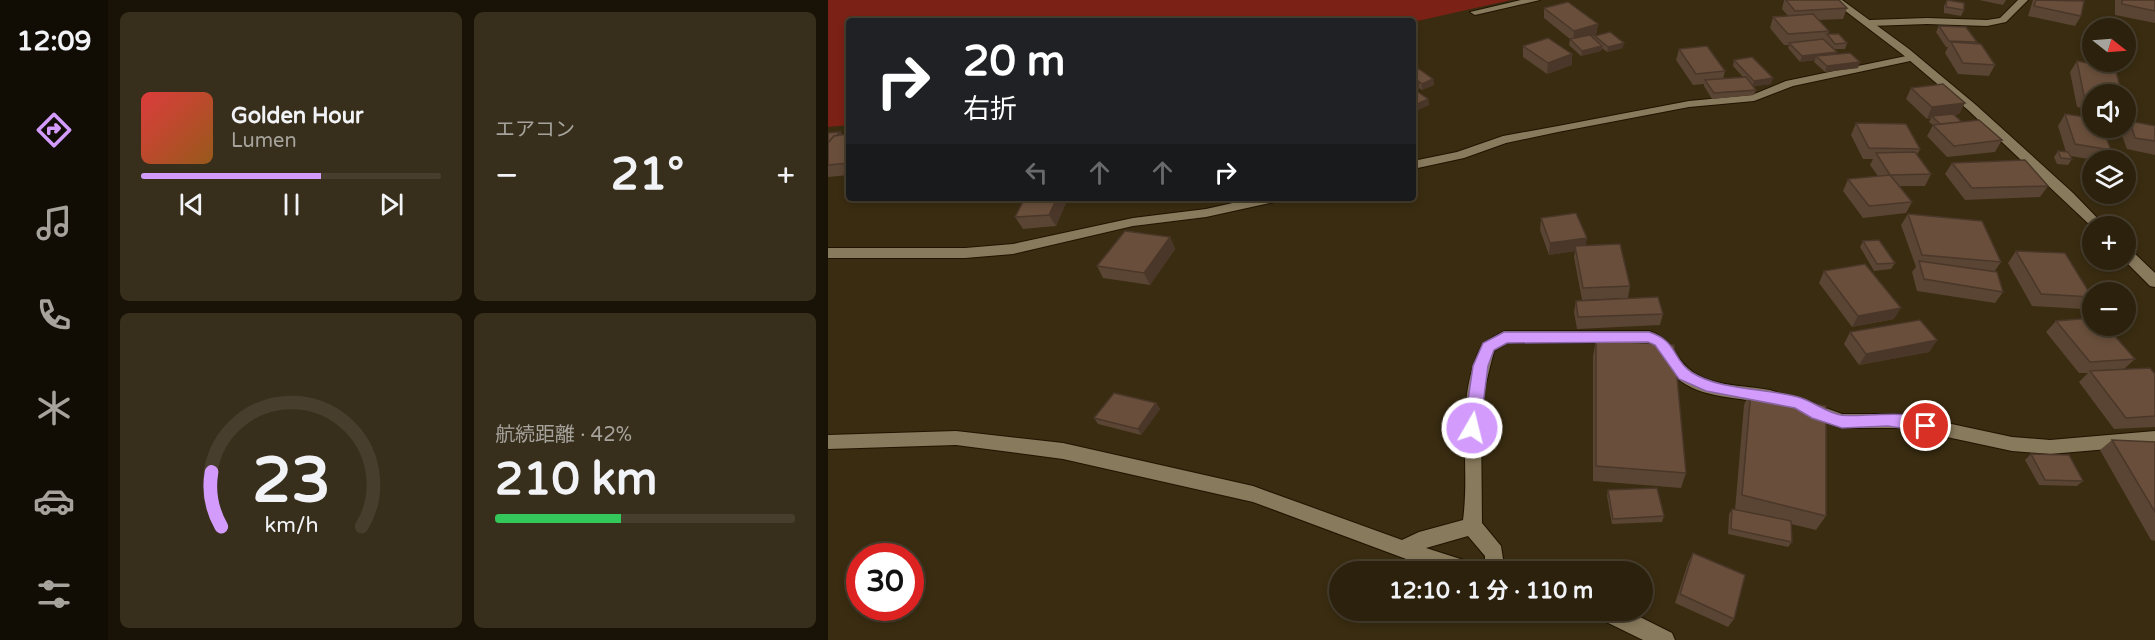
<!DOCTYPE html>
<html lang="ja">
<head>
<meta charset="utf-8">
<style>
	body { margin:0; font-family:"Varela Round","Noto Sans JP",sans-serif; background:#372e1b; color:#f1f3f6; height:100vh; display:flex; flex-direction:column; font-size:22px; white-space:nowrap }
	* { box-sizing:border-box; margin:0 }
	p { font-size:20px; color:#a6a39d }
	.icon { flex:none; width:33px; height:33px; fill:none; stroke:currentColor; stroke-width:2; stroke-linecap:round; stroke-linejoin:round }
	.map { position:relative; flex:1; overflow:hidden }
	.drawer { display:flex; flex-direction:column; gap:12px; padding:12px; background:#181207; width:720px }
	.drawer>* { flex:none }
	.top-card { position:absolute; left:18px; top:18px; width:570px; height:183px; border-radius:6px; box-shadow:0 3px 9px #0003,0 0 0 2px #473e2e; background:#202124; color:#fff; overflow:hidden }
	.needle { width:39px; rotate:107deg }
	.controls { position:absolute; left:1254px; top:18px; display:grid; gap:12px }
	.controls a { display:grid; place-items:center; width:54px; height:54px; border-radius:50%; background:#2b210d; box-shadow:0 3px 9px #0003,0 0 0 2px #473e2e; font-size:30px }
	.speed { position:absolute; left:18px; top:543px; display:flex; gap:12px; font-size:30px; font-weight:700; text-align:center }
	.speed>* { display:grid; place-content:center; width:78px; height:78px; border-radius:50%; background:#2b210d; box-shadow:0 3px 9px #0003,0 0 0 2px #473e2e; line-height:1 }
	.speed .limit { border:9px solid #d22; background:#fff; color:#111 }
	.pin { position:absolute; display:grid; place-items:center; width:51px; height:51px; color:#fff; margin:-26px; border:3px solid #fff; border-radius:50%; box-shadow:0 2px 6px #0007 }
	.me { position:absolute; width:66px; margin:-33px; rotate:8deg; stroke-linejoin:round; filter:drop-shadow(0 0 4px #0008) }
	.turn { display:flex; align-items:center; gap:21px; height:126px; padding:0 18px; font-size:27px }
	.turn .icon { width:78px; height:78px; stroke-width:2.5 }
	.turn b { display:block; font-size:42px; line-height:51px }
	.lanes { display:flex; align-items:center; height:57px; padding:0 18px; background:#0003; justify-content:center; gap:30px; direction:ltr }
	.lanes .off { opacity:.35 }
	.big { font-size:45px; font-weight:700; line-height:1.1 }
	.drawer .tile { flex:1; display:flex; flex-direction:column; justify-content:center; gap:9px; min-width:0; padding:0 21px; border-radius:9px; background:#372e1b }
	.drawer .dial { align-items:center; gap:0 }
	.dial svg { height:156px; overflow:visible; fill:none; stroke:#473e2e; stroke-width:7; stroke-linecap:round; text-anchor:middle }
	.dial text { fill:#f1f3f6; stroke:none }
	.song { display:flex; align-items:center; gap:18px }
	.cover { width:72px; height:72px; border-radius:9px; background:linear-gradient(135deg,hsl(0 70% 55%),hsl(30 70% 35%)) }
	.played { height:6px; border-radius:3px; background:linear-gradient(90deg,#d39cfc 60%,#473e2e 60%) }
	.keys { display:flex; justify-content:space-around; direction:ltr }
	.heat { display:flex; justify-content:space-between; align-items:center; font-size:33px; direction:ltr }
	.charge { height:9px; border-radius:4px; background:linear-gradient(90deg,#34c759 42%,#473e2e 0) }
	.drawer .tiles { flex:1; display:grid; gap:12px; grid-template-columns:repeat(2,1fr) }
	.trip { position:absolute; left:501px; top:561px; width:324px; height:60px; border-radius:30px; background:#2b210d; box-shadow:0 3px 9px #0003,0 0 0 2px #473e2e; font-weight:700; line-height:60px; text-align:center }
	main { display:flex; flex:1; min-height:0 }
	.tab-bar { display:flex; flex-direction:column; width:108px; justify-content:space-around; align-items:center; background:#110d05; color:#a6a39d }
	.tab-bar .icon { width:42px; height:42px }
	.tab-bar .on { color:#d39cfc }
	.tab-bar b { font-size:27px; color:#f1f3f6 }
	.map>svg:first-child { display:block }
	.green { fill:#7c2115 }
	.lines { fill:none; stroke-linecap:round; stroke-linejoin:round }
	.street-casing { stroke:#201400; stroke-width:2 }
	.secondary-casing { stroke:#201400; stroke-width:2 }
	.street { fill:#887a5c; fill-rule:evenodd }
	.secondary { fill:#887a5c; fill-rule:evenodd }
	.wall { fill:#5a4433 }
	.shaded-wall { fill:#4a3729 }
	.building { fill:#694f3b; stroke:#4a3729; stroke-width:1.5 }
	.route { fill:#d39cfc; stroke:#8965a4; stroke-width:1.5 }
</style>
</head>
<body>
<main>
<nav class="tab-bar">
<b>12:09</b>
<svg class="icon on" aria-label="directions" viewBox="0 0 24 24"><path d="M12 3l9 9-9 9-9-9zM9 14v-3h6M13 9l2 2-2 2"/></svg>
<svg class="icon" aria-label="music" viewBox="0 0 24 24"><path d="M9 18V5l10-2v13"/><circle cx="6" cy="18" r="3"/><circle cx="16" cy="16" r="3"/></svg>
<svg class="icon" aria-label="phone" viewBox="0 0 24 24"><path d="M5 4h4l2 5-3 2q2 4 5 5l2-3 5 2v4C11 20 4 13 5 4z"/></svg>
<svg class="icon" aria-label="climate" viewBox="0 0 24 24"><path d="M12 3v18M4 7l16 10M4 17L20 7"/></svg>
<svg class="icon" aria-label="car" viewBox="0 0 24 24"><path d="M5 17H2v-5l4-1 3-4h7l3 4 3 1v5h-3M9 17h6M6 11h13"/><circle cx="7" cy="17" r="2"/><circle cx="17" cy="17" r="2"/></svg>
<svg class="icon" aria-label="filters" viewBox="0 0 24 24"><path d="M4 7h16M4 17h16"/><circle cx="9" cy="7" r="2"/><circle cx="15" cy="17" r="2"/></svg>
</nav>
<section class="drawer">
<div class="tiles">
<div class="tile">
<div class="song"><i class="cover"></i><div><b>Golden Hour</b><p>Lumen</p></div></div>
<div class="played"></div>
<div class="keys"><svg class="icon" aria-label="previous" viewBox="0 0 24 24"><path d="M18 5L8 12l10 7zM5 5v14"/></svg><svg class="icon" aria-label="pause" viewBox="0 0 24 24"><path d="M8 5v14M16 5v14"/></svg><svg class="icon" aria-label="next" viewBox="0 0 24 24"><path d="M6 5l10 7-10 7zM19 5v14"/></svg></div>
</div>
<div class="tile"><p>エアコン</p>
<div class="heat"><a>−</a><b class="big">21°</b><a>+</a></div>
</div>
<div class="tile dial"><svg viewBox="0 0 100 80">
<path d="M14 69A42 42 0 1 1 86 69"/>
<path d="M14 69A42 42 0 0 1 9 41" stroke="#d39cfc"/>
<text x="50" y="56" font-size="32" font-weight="700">23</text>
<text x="50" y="72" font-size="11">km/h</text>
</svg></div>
<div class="tile"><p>航続距離 · 42%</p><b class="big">210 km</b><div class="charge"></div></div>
</div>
</section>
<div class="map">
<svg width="1327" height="640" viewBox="0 0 1327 640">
	<rect width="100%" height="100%" fill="#392c11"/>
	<polygon class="green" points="0,0 683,0 585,22 21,21 21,125 0,127"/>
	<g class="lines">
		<g class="street-casing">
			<g id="street">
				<polygon points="693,0 712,0 647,15 642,12"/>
				<polygon points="1190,0 1200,0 1178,22 1159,26 1099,24 1042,26 1037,23 1042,20 1099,18 1159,20 1172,18"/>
				<polygon points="1083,55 1088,58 1087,60 965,86 926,101 861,107 730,132 678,143 636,158 585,169 585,161 629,152 675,136 730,126 861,101 924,95 958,81"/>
				<polygon points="427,198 452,198 446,202 378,217 305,226 185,254 137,258 0,258 0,248 137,248 185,244 305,218 378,209"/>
				<path d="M676 331H821C842 338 845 356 861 369 881 387 917 385 942 390L948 392 950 397 948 402 942 404C913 397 872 399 849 378 837 367 834 351 819 343H679L666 351 657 387 653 418 654 523 673 546 677 572H657V556L640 536 598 548 651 565 654 572H613L425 502 235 459 128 445 0 449V435L128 431 235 443 425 486 574 540 591 532 635 520C643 461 625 398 655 343Z"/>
				<polygon points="979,401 1014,414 1077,414 1184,437 1222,440 1327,431 1327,445 1222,454 1184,451 1077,428 1014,428 973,413 971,408 973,403"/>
				<polygon points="765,610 798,610 844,633 847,640 815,640 768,617"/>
			</g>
		</g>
		<g class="secondary-casing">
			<g id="secondary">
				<polygon points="1003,0 1014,0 1081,49 1148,105 1245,193 1277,226 1264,227 1140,110 1074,54"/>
				<polygon points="1298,248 1303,250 1327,273 1327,287 1322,286 1296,260"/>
			</g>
		</g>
		<use href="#street" class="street"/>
		<use href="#secondary" class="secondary"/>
	</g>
	<g class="wall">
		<polygon points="956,0 1011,0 1019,8 1015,19 991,20 1001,31 1000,34 1019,43 1017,49 1006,49 1009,52 1008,54 1030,68 997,72 986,62 987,60 972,62 960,48 961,45 956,45 942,28 945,17 960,16 954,9"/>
		<polygon points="1119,0 1136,10 1133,16 1116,13 1116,6"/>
		<polygon points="1151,0 1178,0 1175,5"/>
		<polygon points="1205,0 1253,0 1253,16 1247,26 1200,16"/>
		<polygon points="1287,0 1327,0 1327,23 1287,15"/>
		<polygon points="716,8 770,24 768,35 795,48 779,52 774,48 773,51 753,56 741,45 742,39 716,18"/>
		<polygon points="1111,26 1149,42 1148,44 1167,65 1161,76 1130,74 1117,53 1120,47 1118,47 1108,32"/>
		<polygon points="695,46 744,65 719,74 695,57"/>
		<polygon points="851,49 897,71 895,79 915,77 905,66 906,60 943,84 925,86 928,90 926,95 884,99 876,86 876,84 865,85 848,60"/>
		<polygon points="1249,61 1264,94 1264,110 1249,107 1242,72"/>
		<polygon points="585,67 585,71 605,79 606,85 594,90 591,88 591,89 588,91 600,99 601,105 585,112"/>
		<polygon points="1083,88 1137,103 1131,114 1127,115 1134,122 1174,140 1167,152 1119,157 1099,136 1105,125 1101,122 1103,118 1099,119 1078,99"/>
		<polygon points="1237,114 1283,150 1275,160 1267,160 1242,156 1244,159 1240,165 1229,164 1226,157 1230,151 1238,152 1230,126"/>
		<polygon points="1302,121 1327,126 1327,155 1299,149 1293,133"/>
		<polygon points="1028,123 1092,149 1089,155 1103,174 1097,186 1072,186 1084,202 1078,213 1035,218 1015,191 1020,179 1050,176 1042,165 1045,159 1035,159 1023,135"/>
		<polygon points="12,132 14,135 21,134 21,175 0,177 0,165"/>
		<polygon points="1124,163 1220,186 1212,197 1137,200 1117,174"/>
		<polygon points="240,198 228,226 195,229 187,217"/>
		<polygon points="1080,214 1173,262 1166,272 1175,292 1167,303 1089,291 1084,272 1088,267 1073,225"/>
		<polygon points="713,218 758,245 802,286 800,298 754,300 746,257 747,251 721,255 712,230"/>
		<polygon points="342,237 347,249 322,285 275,278 269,266"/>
		<polygon points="1035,241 1067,263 1063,269 1046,271 1032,247"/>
		<polygon points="1188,251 1264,296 1264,298 1255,309 1204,306 1180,263"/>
		<polygon points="996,271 1066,319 1024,327 991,283"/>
		<polygon points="748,301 835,314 832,325 749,329 746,312"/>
		<polygon points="1228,321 1307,359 1296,369 1327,374 1327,427 1286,429 1251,382 1260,373 1251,373 1218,332"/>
		<polygon points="1022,332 1109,340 1101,352 1031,365 1016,344"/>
		<polygon points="768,340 858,473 853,488 765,481 765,356"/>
		<polygon points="923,390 998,516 988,530 963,524 964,542 960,547 900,534 901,514 904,509 907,510 916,405"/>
		<polygon points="328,403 332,409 313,435 270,424 266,418"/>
		<polygon points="1284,440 1327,442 1327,541 1323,540 1272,450"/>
		<polygon points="1203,454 1255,481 1249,486 1211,485 1197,460"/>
		<polygon points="780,490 836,516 834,522 784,524 779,496"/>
		<polygon points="865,553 906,619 900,627 847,603 860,563"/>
	</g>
	<g class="shaded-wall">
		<polygon points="770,24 768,35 745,42 746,31"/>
		<polygon points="796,43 795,48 779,52 780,47"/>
		<polygon points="774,46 773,51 753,56 754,51"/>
		<polygon points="1009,52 1007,58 988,56 987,60 972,62 974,56"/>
		<polygon points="744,54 744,65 719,74 720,63"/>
		<polygon points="1032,62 1030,68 997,72 999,66"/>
		<polygon points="945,78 943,84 924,87 926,81"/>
		<polygon points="605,79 606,85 594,90 594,84"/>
		<polygon points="591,83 591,89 585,92 585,86"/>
		<polygon points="600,99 601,105 585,112 585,106"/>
		<polygon points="1137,103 1131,114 1106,118 1104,116 1103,118 1099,119 1104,107"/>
		<polygon points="229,198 240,198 228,226 221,215"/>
		<polygon points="342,237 347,249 322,285 316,273"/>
		<polygon points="759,238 757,250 747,246 747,251 721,255 722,243"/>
		<polygon points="1073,308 1066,319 1024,327 1030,316"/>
		<polygon points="1109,340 1101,352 1031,365 1038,354"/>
		<polygon points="328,403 332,409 313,435 310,429"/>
	</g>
	<g class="building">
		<polygon points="958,0 1011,0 1019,8 967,11"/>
		<polygon points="1119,0 1136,3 1136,10 1118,7"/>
		<polygon points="1208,0 1256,1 1253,16 1206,6"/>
		<polygon points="1294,0 1327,0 1327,11 1294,4"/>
		<polygon points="740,2 770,24 746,31 716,8"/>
		<polygon points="985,14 1001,31 960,34 945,17"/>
		<polygon points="1111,26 1138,27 1149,42 1121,41"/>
		<polygon points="782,32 796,43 780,47 767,36"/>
		<polygon points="999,34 1011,34 1019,43 1007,44"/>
		<polygon points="762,35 774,46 754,51 742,39"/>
		<polygon points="720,38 744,54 720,63 695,46"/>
		<polygon points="995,39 1009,52 974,56 961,43"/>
		<polygon points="1123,42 1153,44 1167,65 1135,63"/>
		<polygon points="879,46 897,71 868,74 851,49"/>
		<polygon points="1022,53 1032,62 999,66 988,56"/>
		<polygon points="924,57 945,78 926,81 906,60"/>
		<polygon points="1249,61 1287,68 1294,94 1264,94 1264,97 1256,96"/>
		<polygon points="591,69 605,79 594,84 585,77 585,72"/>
		<polygon points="918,77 928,90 886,93 877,80"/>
		<polygon points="585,79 591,83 585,86"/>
		<polygon points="1115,84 1137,103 1104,107 1083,88"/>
		<polygon points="585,90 587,90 600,99 585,106"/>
		<polygon points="1125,114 1134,122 1112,124 1104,116"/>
		<polygon points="1237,114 1264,118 1264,128 1274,128 1283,150 1247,144"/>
		<polygon points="1151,120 1174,140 1126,146 1105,125"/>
		<polygon points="1302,121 1327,126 1327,141 1307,138"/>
		<polygon points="1028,123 1078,124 1092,149 1041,148"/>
		<polygon points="12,132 9,135 6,136 0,143 0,133"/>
		<polygon points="21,134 21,163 0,165 0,143 6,136"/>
		<polygon points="1230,151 1240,152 1244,159 1233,158"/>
		<polygon points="1087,152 1103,174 1062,175 1048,153"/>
		<polygon points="1197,160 1220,186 1144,188 1124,163"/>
		<polygon points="1062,175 1084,202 1041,206 1020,179"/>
		<polygon points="197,198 229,198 221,215 187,217"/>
		<polygon points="748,213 759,238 722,243 713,218"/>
		<polygon points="1080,214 1154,221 1173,262 1094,255"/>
		<polygon points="297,231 342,237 316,273 269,266"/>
		<polygon points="1051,240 1067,263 1049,264 1035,241"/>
		<polygon points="792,244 802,286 755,288 747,246"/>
		<polygon points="1188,251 1237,253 1264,297 1213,294"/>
		<polygon points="1091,261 1169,272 1175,292 1096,279"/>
		<polygon points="1037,264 1073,308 1030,316 996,271"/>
		<polygon points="830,297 835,314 750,317 748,301"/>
		<polygon points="1264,318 1264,326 1278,326 1307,359 1262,362 1228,321"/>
		<polygon points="1092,320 1109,340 1038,354 1022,332"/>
		<polygon points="768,340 846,345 858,473 768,466"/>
		<polygon points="1322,368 1327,374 1327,416 1298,418 1262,371"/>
		<polygon points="923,390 998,406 998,516 914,495"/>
		<polygon points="286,393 328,403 310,429 266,418"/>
		<polygon points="1284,440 1327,442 1327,512"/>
		<polygon points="1203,454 1241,455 1255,481 1217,480"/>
		<polygon points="829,488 836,516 785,519 780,490"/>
		<polygon points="904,509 963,521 964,542 903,529"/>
		<polygon points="865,553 917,575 906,619 852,594"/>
	</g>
	<path class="route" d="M676 332H821C850 341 844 359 863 372 893 391 937 388 970 397 985 401 997 412 1013 415 1031 418 1097 406 1106 426L1098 432 1060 426 1014 428 984 418 967 408 878 391 851 379 827 345 820 342 679 343 666 350 660 366 652 428 644 435 636 428 645 366 655 343Z"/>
</svg>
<div class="controls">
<a><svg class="needle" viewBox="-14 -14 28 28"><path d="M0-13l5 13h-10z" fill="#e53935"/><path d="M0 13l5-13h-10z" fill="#a6a39d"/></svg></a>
<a><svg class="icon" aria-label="sound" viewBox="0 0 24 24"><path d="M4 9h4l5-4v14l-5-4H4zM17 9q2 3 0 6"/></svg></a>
<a><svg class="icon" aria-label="layers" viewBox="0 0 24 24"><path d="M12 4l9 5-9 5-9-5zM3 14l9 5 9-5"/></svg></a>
<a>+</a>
<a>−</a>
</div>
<div class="speed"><div class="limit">30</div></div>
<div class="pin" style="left:1098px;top:426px;background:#d93025"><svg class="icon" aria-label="arrive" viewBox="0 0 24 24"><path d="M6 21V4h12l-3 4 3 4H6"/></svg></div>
<svg class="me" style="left:644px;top:428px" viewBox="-20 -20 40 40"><circle r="17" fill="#d39cfc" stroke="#fff" stroke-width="3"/><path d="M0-11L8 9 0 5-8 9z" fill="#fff"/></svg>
<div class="trip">12:10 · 1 分 · 110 m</div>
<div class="top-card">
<div class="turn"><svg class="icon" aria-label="right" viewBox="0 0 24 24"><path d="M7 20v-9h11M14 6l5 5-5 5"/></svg><div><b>20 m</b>右折</div></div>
<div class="lanes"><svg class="icon off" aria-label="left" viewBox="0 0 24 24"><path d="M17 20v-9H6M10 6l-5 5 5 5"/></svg><svg class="icon off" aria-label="ahead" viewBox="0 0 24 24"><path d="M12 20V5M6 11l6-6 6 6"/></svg><svg class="icon off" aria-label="ahead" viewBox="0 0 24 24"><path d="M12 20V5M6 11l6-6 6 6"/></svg><svg class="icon" aria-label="right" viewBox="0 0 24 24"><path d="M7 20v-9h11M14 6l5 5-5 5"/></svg></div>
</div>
</div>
</main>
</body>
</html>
